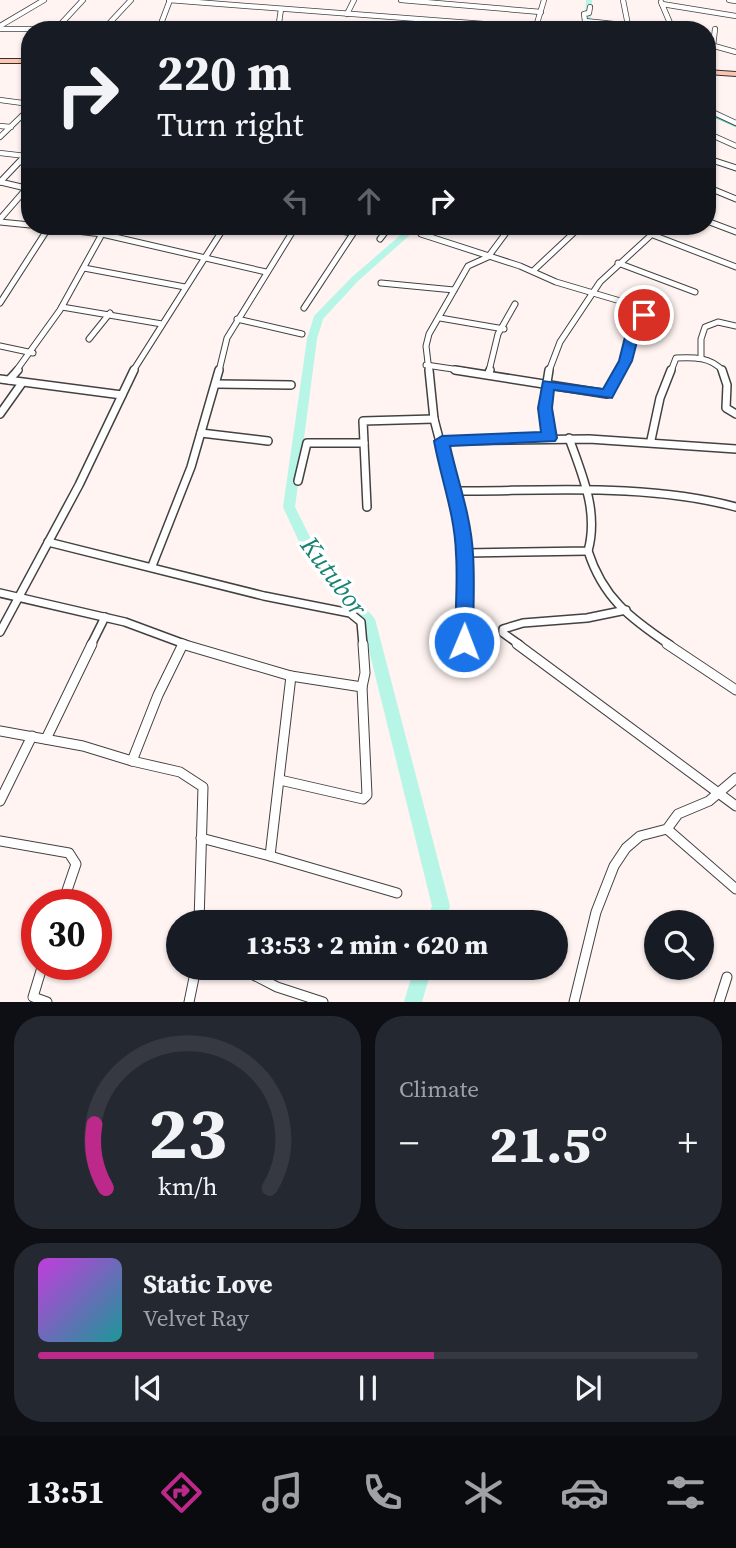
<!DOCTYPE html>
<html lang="en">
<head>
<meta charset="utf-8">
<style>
	body { margin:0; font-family:"Source Serif 4",serif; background:#242831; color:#f1f3f6; height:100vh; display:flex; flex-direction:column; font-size:26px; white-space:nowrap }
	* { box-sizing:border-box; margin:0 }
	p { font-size:23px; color:#9ea1a6 }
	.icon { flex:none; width:38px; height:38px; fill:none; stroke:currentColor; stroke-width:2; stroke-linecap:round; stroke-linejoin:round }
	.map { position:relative; height:1002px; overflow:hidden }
	.panel { display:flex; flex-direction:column; gap:14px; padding:14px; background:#0d0f14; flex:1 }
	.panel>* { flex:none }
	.hud { position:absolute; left:21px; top:21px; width:695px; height:214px; border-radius:28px; box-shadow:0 2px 5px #0004; background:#171b24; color:#f1f3f6; overflow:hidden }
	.controls { position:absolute; left:644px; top:910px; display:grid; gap:14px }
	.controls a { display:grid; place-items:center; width:70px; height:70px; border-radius:50%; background:#171b24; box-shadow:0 2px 5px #0004; font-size:35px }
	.speed { position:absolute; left:21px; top:889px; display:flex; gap:14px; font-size:35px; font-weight:700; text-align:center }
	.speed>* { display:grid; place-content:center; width:91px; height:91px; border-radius:50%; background:#171b24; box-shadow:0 2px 5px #0004; line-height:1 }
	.speed .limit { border:10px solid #d22; background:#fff; color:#111 }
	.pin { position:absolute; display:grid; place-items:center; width:60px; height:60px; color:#fff; margin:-30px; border:4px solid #fff; border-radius:50%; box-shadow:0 2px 7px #0007 }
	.me { position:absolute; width:77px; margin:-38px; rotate:1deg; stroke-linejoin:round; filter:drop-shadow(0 0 5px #0008) }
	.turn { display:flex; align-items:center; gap:24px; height:147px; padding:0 21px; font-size:32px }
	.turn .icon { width:91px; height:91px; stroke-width:2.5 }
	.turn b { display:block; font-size:49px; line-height:60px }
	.lanes { display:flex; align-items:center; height:66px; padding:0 21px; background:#0003; justify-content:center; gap:35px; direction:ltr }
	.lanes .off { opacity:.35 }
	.big { font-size:52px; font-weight:800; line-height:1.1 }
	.panel .card { flex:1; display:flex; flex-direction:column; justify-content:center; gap:10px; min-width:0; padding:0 24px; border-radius:28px; background:#242831 }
	.panel .dial { align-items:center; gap:0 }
	.dial svg { height:182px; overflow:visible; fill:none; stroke:#363941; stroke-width:7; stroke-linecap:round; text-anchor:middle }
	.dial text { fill:#f1f3f6; stroke:none }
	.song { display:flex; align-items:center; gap:21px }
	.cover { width:84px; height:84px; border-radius:10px; background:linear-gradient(135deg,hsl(290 70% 55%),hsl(180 70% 35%)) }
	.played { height:7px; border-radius:4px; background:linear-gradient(90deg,#bd298a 60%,#363941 60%) }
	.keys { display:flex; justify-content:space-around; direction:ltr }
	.heat { display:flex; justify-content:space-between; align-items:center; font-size:38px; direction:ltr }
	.panel .tiles { flex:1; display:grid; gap:14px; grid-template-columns:1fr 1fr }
	.card:last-child { grid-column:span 2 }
	.trip { position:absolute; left:166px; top:910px; width:402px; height:70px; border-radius:35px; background:#171b24; box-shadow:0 2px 5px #0004; font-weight:800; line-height:70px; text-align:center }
	.tabs { display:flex; height:112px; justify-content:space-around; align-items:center; background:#090b0e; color:#9ea1a6 }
	.tabs .icon { width:49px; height:49px }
	.tabs .selected { color:#bd298a }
	.tabs b { font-size:32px; color:#f1f3f6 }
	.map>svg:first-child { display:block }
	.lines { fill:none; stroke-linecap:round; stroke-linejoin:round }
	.stream { stroke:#40cbae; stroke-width:2 }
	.river { fill:#b7f5e7; fill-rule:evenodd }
	.minor-far3-casing { stroke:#424242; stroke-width:6 }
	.minor-far2-casing { stroke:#424242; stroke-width:7 }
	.minor-far1-casing { stroke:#424242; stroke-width:10 }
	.minor-casing { stroke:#424242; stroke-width:11 }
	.secondary-casing { stroke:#313131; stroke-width:2 }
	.minor-far3 { stroke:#fff; stroke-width:4.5 }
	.minor-far2 { stroke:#fff; stroke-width:5 }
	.minor-far1 { stroke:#fff; stroke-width:7 }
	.minor { stroke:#fff; stroke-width:9 }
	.secondary { fill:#fdc5af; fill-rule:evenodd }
	.route { fill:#1a73e8; stroke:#114b97; stroke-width:2 }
	.labels { text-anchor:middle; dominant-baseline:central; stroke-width:7; stroke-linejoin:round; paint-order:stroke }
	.water-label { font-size:26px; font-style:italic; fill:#188370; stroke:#fff }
</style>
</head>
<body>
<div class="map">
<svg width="736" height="1002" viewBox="0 0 736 1002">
	<rect width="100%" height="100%" fill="#fff4f2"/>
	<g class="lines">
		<polyline class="stream" points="707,113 736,126"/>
		<g class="river">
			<polygon points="586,0 592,0 590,30 584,30"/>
			<polygon points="411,226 420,226 358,281 323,319 317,339 295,507 317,551 375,619 450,906 445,922 427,922 432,906 362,622 307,559 283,507 307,339 314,316 352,277"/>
			<polygon points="414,968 432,968 422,1002 404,1002"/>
		</g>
		<g class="minor-far3-casing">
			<g id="minor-far3">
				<polyline points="169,0 535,28"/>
				<polyline points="401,0 541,12"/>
				<polyline points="623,0 628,25"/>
				<polyline points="729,0 736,1"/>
				<polyline points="661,2 673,30"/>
				<polyline points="662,4 736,16"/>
				<polyline points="590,7 589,13 584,14 585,21 671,30"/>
				<polyline points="347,14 354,0"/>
				<polyline points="0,26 44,0"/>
				<polyline points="58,27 83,0"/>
				<polyline points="159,27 279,24"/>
				<polyline points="0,29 104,29"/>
				<polyline points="159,29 170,0"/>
				<polyline points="103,30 131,0"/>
				<polyline points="278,30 281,9"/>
				<polyline points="535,30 544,0"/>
				<polyline points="707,44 736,52"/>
				<polyline points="713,46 715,29"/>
				<polyline points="709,72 711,92 708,110 736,123"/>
				<polyline points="0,100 30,104"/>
				<polyline points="0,126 11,127"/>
				<polyline points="707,133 736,146"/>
				<polyline points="0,137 30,108"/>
				<polyline points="0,153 26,156"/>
				<polyline points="707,158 717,162"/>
				<polyline points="20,162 25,156"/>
			</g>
		</g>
		<g class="minor-far2-casing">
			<g id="minor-far2">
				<polyline points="712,160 736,168"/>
				<polyline points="0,182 21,160"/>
				<polyline points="0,182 30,189"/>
				<polyline points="707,187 736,199"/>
				<polyline points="0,219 27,188"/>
				<polyline points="707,221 736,232"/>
				<polyline points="0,222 30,225"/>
				<polyline points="34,226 102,234 266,272"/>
				<polyline points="194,226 222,230"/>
				<polyline points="316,226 352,233"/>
				<polyline points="641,226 656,232"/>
				<path d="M421 234 520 266 556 282 637 306 644 315C631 333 631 353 620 371"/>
				<polyline points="653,235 736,267"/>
				<polyline points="380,239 390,226"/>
				<polyline points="618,263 695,292"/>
				<polyline points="84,268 185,287"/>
				<polyline points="533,271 581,226"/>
				<polyline points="381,283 454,290"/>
				<polyline points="0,303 49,227"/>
				<polyline points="62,307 162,324"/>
				<polyline points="304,308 358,226"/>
				<polyline points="440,318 504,329"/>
				<polyline points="237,319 302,334"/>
				<polyline points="89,339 110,313"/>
				<polyline points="0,346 33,353"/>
				<polyline points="701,357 701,339 705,327 718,322 736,326"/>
				<polyline points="426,365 466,371"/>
				<polyline points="16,371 60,310 102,234"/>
				<polyline points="133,371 225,226"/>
				<polyline points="219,371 227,338 296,226"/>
				<polyline points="429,371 426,346 429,334 468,266 488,257 511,226"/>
				<polyline points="489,371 498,334 515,304"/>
				<polyline points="549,371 560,342 600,282 661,226"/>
				<path d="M671 371 676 358C694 357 711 357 723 371"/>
			</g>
		</g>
		<g class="minor-far1-casing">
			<g id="minor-far1">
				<polyline points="429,370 434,419 448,473 456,491 465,553 464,642"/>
				<polyline points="455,370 607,394 621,370"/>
				<polyline points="722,370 727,385 726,408 736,414"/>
				<polyline points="489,373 490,370"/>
				<polyline points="0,379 122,395"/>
				<polyline points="9,380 18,370"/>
				<polyline points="216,384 291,385"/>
				<polyline points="0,414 22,383"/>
				<polyline points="201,433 268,441"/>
				<polyline points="549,438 545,395 549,370"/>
				<polyline points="651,440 660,398 671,370"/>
				<polyline points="442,441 589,439 736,449"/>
				<polyline points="298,481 307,443 364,443"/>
				<path d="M456 491C549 491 646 483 736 507"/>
				<polyline points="367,507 363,421 434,419"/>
				<polyline points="48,542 264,596 350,613 361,622 363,645"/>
				<path d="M588 551C603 598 630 618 670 645"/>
				<path d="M465 553 588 551C599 511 582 475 569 438"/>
				<polyline points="152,566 191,467 219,370"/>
				<polyline points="0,593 125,622 187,645"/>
				<polyline points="0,632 79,485 134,370"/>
				<polyline points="91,645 105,617"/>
				<polyline points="520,645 503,633 503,629 523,623 587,618 626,610"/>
			</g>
		</g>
		<g class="minor-casing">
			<g id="minor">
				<polyline points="182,644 291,676 362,687 365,673 363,644"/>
				<polyline points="183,644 158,695 132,761 180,772 203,787 199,922"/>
				<polyline points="517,644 736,806"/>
				<polyline points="667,644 736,690"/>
				<polyline points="0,731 83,746 132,761"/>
				<polyline points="46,739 92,644"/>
				<polyline points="280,780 363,799 367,795 362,687"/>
				<polyline points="0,801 32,736"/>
				<polyline points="667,829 736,889"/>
				<polyline points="201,838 270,856 291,676"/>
				<polyline points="0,841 69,853 76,864 62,905"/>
				<polyline points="270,856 397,893"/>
				<polyline points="43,964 33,997 47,1002"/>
				<polyline points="240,968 277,987 323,1002"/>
				<polyline points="189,1002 196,968"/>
				<polyline points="574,1002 596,912 614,866 626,848 640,836 667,829 678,814 709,801 736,778"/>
				<polyline points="719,1002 727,977"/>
			</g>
		</g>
		<g class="secondary-casing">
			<g id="secondary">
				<rect x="0" y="59" width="30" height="4"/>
				<polygon points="707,70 736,72 736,76 707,74"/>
			</g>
		</g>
		<use href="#minor-far3" class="minor-far3"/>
		<use href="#minor-far2" class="minor-far2"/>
		<use href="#minor-far1" class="minor-far1"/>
		<use href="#minor" class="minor"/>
		<use href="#secondary" class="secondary"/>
	</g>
	<path class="route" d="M644 311 650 315 640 330 632 361 612 398 554 390 552 408 557 438 555 441 450 446C458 482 471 516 473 554 475 583 473 612 473 642L470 647 464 650 457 647 455 642C455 613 458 583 456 554 455 515 441 479 434 441L442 436 541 432 538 408 543 381 603 389 619 361 627 329 639 312Z"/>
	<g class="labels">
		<g class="water-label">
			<text transform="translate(334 576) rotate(53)">Kutubor</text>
		</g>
	</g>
</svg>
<div class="controls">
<a><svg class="icon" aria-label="search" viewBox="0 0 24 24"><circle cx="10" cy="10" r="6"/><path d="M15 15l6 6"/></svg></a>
</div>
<div class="speed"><div class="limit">30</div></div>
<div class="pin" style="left:644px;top:315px;background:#d93025"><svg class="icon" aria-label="arrive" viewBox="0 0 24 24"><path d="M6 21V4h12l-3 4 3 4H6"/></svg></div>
<svg class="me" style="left:464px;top:642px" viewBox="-20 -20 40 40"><circle r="17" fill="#1a73e8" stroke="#fff" stroke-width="3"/><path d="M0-11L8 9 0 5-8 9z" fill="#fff"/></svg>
<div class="trip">13:53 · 2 min · 620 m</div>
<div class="hud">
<div class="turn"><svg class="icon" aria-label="right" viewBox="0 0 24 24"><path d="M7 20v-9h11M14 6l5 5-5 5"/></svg><div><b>220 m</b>Turn right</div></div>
<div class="lanes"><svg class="icon off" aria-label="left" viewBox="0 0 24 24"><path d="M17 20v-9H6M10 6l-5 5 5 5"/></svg><svg class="icon off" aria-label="ahead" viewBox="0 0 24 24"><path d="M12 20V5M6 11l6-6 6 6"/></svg><svg class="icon" aria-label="right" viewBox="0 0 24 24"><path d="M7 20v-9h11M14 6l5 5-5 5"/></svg></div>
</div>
</div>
<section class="panel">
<div class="tiles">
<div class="card dial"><svg viewBox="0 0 100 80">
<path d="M14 69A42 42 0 1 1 86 69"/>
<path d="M14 69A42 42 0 0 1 9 41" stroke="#bd298a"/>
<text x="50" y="56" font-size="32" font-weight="700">23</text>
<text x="50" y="72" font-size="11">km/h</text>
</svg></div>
<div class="card"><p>Climate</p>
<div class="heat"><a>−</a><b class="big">21.5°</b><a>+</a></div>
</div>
<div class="card">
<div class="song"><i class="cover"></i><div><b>Static Love</b><p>Velvet Ray</p></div></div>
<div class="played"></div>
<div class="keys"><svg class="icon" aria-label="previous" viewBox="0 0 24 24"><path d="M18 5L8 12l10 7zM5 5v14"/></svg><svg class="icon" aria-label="pause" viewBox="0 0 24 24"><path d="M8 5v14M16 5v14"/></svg><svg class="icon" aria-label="next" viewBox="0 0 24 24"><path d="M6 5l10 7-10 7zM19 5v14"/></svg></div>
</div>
</div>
</section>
<nav class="tabs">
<b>13:51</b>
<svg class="icon selected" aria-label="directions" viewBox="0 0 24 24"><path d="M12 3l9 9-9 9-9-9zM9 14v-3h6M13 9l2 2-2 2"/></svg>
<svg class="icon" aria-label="music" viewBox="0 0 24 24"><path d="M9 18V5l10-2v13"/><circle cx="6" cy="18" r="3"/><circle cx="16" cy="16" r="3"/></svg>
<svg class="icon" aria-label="phone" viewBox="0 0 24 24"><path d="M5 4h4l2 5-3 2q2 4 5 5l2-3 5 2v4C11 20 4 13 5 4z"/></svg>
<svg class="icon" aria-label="climate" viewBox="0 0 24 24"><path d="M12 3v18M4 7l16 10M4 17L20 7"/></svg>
<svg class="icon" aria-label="car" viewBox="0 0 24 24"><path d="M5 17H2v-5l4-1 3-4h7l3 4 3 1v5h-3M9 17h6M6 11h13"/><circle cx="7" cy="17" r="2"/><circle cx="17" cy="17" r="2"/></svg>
<svg class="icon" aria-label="filters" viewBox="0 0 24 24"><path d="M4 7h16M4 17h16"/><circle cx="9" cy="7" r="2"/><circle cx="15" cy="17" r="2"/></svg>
</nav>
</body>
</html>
